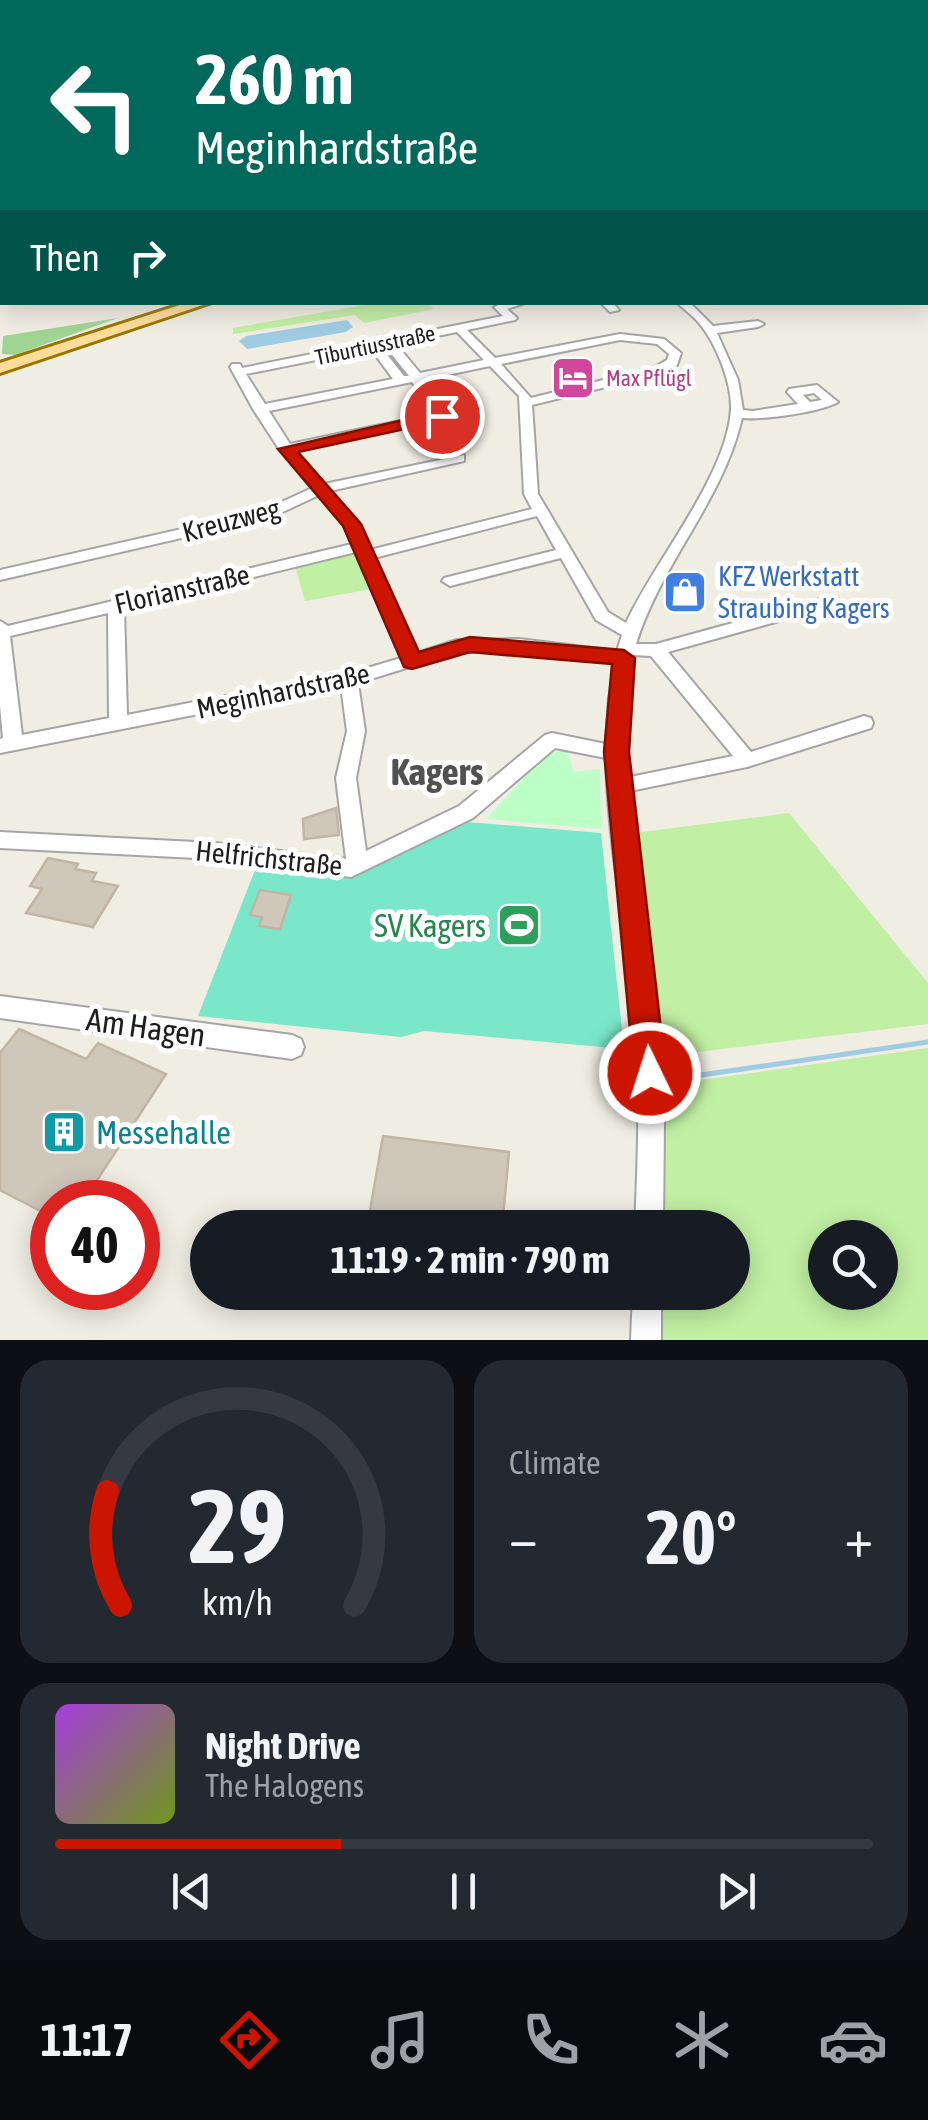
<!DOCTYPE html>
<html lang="en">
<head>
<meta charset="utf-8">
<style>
	body { margin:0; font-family:"Asap Condensed",sans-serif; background:#242831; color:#f1f3f6; height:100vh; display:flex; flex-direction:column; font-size:38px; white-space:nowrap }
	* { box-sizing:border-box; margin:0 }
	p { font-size:32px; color:#9ea1a6 }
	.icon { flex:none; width:55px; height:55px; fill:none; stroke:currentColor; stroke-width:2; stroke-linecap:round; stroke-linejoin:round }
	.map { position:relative; height:1340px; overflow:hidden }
	.details { display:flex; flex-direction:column; gap:20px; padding:20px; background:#0d0f14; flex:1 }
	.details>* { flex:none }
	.top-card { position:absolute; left:0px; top:0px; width:930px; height:305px; box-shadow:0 5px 25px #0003; background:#00695c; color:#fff; overflow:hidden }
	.fabs { position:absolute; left:808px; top:1220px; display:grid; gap:20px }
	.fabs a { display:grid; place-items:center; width:90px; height:90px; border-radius:50%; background:#171b24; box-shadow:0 5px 25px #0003; font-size:50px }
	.speed { position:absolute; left:30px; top:1180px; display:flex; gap:20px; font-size:50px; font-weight:700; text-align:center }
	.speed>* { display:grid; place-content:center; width:130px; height:130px; border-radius:50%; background:#171b24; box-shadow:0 5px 25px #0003; line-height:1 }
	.speed .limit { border:15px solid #d22; background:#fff; color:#111 }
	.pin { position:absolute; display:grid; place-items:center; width:85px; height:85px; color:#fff; margin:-42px; border:5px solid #fff; border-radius:50%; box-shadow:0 2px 10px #0007 }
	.me { position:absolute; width:110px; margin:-55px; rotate:356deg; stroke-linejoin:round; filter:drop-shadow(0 0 8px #0008) }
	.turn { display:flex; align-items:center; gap:35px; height:210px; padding:0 30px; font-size:45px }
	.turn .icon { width:130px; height:130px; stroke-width:2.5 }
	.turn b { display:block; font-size:70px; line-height:85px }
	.then { display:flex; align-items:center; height:95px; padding:0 30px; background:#0003; gap:20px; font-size:38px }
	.big { font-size:75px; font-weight:700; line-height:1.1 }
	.details .card { flex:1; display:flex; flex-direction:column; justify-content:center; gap:15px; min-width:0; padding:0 35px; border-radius:30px; background:#242831 }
	.details .dial { align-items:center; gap:0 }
	.dial svg { height:260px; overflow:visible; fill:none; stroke:#363941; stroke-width:7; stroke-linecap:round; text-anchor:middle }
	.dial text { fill:#f1f3f6; stroke:none }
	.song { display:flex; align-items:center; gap:30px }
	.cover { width:120px; height:120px; border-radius:15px; background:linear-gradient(135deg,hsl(280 70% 55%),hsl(80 70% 35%)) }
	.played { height:10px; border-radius:5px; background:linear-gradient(90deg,#cc1500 35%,#363941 35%) }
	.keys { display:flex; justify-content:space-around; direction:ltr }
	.heat { display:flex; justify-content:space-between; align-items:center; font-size:55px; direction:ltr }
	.details .tiles { flex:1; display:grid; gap:20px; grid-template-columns:1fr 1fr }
	.card:last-child { grid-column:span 2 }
	.trip { position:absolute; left:190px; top:1210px; width:560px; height:100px; border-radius:50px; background:#171b24; box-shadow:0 5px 25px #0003; font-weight:700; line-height:100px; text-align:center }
	.menu { display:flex; height:160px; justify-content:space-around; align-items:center; background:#090b0e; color:#9ea1a6 }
	.menu .icon { width:70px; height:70px }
	.menu .on { color:#cc1500 }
	.menu b { font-size:45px; color:#f1f3f6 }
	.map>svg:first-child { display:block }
	.grass { fill:#c1efa3; fill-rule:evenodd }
	.forest { fill:#a0d493 }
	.park { fill:#bbffc7 }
	.pitch { fill:#79e7c8 }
	.water { fill:#9fcce2 }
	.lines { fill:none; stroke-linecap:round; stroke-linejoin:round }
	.stream { stroke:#9fcce2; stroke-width:5 }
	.building { fill:#d0c7bb; stroke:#c3b5a4; stroke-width:2.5 }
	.minor-casing { stroke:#a5a5a5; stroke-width:4 }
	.major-casing { stroke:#987500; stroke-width:6 }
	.minor { fill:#fff; fill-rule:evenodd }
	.major { fill:#fd9; fill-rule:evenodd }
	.route { fill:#cc1500; stroke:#850e00; stroke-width:2.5 }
	.labels { text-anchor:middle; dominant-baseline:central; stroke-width:10; stroke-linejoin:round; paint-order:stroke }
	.far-street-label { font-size:22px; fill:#1e1e1e; stroke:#fff }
	.far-hotel-label { font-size:22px; fill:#b23c85; stroke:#fff; text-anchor:start }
	.street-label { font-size:28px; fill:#1e1e1e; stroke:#fff }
	.shop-label { font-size:28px; fill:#366cbe; stroke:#fff; text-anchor:start }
	.near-leisure-label { font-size:32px; fill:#27864d; stroke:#fff; text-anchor:end }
	.near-street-label { font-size:32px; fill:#1e1e1e; stroke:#fff }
	.near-culture-label { font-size:32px; fill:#0d838f; stroke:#fff; text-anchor:start }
	.district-label { font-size:38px; font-weight:bold; fill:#515151; stroke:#fff }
</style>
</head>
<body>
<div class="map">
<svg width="928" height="1340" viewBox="0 0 928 1340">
	<rect width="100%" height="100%" fill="#f0ede3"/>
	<g class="grass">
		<polygon points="382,302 426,303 434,309 364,323 355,315 233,334 233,328"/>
		<polygon points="346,553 361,555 377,588 305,601 295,566"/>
		<polygon points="789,813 928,983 928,1024 664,1056 642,921 635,833"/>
		<path d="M928 1048V1340H661L662 1293 732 1292V1228L663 1227 666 1085ZM825 1238H880V1292H825Z"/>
	</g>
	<polygon class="forest" points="118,318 15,355 2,354 3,336"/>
	<polygon class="park" points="567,751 574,772 600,769 601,829 486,819 547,753"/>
	<polygon class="pitch" points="467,822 601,833 624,1049 424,1031 401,1037 198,1016 257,865 355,876"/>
	<polygon class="water" points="347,320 353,327 346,332 247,349 239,341 246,336"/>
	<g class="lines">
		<polyline class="stream" points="674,1079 928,1042"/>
	</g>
	<g class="building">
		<polygon points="336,808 339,835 304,839 303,819"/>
		<polygon points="48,858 78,864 75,869 96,873 92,881 118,886 93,927 26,913 42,889 30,886"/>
		<polygon points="260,890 291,895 280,929 259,926 262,917 250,915"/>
		<polygon points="19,1029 86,1059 98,1043 166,1074 83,1202 52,1202 52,1217 0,1190 0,1053"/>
		<polygon points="383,1136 509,1152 502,1228 367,1228"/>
	</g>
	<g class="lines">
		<g class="minor-casing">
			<g id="minor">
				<path d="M505 302H528L507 309 517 318 515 320 467 330 495 358 620 334 664 339 681 353 677 365 663 373 532 405 538 494 608 612 626 623C655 560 727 476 731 409 732 383 716 343 699 323 692 315 684 309 676 302H689L713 326 758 321 764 324 758 327 717 333 738 380 743 410 753 411 798 404 787 392 789 389 817 385 838 402C821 412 764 420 742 418 723 501 661 563 636 644H656L831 596 837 597 839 601 837 605 668 652 751 752 864 716 871 718 873 723 871 728 747 767 635 790 627 789 660 1042 664 1122 663 1228H635C638 1156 641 1083 634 1011 625 927 608 843 606 758L555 748 473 818 351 877 215 859 0 848V832L215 843 346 859 336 778 347 731 341 686 0 753V739L3 738 0 706V621L8 626 352 544 344 525 319 495 272 517 0 580V570L262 511 312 488 279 449 253 409 230 367 232 364H240L242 368 503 316 494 307ZM457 332 484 360 420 373 396 344ZM620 340 657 344 669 354 667 360 655 367 531 398 501 364ZM385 346 409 376H404L381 347ZM371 349 393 379 265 404 246 374ZM490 366 519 396 524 494 532 509 370 550 358 524 330 491 464 461V455L324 484 295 451 446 419 447 416 423 380ZM412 382 433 414 290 444 269 411ZM814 393 822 400 810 402 803 395ZM537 516 556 550 444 578 442 581 450 586 561 558 596 620 622 635 617 651 519 639 457 640 417 653 374 558ZM356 552 401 658 364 669 127 715 124 609ZM108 613 109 718 22 735 10 636ZM519 651 615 663 609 698 606 744 552 733 545 735 459 806 366 851 356 778 365 731 358 683 458 652ZM633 655 651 656 733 756 635 776 626 775 627 698Z"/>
				<polygon points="600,302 612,302 619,310 610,312"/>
				<polygon points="0,996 292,1035 301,1039 304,1047 301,1055 292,1059 0,1018"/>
				<polygon points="633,1292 661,1292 661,1340 631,1340"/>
			</g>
		</g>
		<g class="major-casing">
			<polygon id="major" points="189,302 212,302 0,373 0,363"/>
		</g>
		<use href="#minor" class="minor"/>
		<use href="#major" class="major"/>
	</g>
	<linearGradient id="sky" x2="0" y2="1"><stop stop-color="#8bbee6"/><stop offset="0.43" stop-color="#f8f7f2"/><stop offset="1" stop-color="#f8f7f2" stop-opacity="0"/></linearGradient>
	<rect width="928" height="327" fill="url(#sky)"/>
	<polygon class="route" points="442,411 450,416 447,420 298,452 361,524 419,652 470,637 624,650 635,658 629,752 666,1073 662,1084 650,1089 639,1084 634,1073 604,752 612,664 470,652 412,669 404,667 343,526 278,449"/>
	<defs>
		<g id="hotel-square" transform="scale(2.25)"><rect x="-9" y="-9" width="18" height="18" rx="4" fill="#d1479c" stroke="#fff"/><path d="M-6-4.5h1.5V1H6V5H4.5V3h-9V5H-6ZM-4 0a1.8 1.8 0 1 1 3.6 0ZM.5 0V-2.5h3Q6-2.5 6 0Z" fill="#fff"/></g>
		<g id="shop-square" transform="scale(2.25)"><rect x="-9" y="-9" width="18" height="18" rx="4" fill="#3f7fe0" stroke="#fff"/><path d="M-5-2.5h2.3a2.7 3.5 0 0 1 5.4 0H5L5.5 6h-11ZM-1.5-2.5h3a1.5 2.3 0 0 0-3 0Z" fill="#fff"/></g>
		<g id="stadium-square" transform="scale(2.25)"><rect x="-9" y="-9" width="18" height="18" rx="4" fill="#2e9e5b" stroke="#fff"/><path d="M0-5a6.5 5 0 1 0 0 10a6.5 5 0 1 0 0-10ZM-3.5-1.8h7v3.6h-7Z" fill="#fff"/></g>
		<g id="building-square" transform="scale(2.25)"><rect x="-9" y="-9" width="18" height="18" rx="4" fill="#0f9aa8" stroke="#fff"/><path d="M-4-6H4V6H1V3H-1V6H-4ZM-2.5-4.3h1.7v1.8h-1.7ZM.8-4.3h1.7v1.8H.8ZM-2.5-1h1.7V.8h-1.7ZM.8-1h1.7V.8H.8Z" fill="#fff"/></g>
	</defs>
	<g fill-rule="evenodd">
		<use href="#hotel-square" x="573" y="378"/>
		<use href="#shop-square" x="685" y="592"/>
		<use href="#stadium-square" x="519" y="925"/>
		<use href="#building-square" x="64" y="1132"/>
	</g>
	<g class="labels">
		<g class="far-street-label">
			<text transform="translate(375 345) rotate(-12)">Tiburtiusstraße</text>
		</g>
		<g class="far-hotel-label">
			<text x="606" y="378">Max Pflügl</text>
		</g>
		<g class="street-label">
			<text transform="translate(231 520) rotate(-15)">Kreuzweg</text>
			<text transform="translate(182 589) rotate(-13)">Florianstraße</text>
			<text transform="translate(283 691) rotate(-12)">Meginhardstraße</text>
			<text transform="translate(269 858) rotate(6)">Helfrichstraße</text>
		</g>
		<g class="shop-label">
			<text x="718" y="576">KFZ Werkstatt<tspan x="718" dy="32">Straubing Kagers</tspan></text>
		</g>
		<g class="near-leisure-label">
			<text x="486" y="925">SV Kagers</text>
		</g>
		<g class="near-street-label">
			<text transform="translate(146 1027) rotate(8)">Am Hagen</text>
		</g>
		<g class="near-culture-label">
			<text x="96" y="1132">Messehalle</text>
		</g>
		<g class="district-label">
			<text x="437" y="771">Kagers</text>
		</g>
	</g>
</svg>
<div class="fabs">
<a><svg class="icon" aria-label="search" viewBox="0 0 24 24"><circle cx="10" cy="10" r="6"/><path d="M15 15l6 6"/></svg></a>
</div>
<div class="speed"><div class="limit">40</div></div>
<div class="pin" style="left:442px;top:416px;background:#d93025"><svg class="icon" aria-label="arrive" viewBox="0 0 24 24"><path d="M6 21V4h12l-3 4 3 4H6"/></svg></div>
<svg class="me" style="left:650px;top:1073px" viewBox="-20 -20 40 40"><circle r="17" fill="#cc1500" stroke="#fff" stroke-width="3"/><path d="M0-11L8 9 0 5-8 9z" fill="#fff"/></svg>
<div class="trip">11:19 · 2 min · 790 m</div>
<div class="top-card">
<div class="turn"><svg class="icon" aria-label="left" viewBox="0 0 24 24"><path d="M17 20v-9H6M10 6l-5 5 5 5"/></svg><div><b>260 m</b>Meginhardstraße</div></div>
<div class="then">Then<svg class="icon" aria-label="right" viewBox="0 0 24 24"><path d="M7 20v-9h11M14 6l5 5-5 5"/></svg></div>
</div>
</div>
<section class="details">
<div class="tiles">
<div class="card dial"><svg viewBox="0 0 100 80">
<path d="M14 69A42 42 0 1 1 86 69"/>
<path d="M14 69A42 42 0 0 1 10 34" stroke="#cc1500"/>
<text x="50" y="56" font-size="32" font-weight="700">29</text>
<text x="50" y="72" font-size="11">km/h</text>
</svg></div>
<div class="card"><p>Climate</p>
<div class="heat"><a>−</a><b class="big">20°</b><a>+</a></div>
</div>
<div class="card">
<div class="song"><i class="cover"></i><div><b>Night Drive</b><p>The Halogens</p></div></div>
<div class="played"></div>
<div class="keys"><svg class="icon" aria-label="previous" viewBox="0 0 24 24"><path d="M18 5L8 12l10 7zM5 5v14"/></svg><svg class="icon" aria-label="pause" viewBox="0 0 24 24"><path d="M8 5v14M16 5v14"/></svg><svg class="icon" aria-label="next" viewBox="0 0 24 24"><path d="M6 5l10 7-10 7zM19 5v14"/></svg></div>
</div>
</div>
</section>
<nav class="menu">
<b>11:17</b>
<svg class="icon on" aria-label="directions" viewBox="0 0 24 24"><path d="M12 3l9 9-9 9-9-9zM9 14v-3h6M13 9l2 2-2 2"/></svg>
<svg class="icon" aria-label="music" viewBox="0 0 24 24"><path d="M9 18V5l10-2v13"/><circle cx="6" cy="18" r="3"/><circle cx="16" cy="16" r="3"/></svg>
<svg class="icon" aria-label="phone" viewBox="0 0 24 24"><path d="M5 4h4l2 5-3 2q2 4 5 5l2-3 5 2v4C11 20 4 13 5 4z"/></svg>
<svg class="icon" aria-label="climate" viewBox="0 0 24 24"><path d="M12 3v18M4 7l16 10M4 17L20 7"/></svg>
<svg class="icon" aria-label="car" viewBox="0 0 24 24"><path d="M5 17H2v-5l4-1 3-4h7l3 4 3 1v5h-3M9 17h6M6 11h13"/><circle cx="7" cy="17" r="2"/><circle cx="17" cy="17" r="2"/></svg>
</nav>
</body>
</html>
